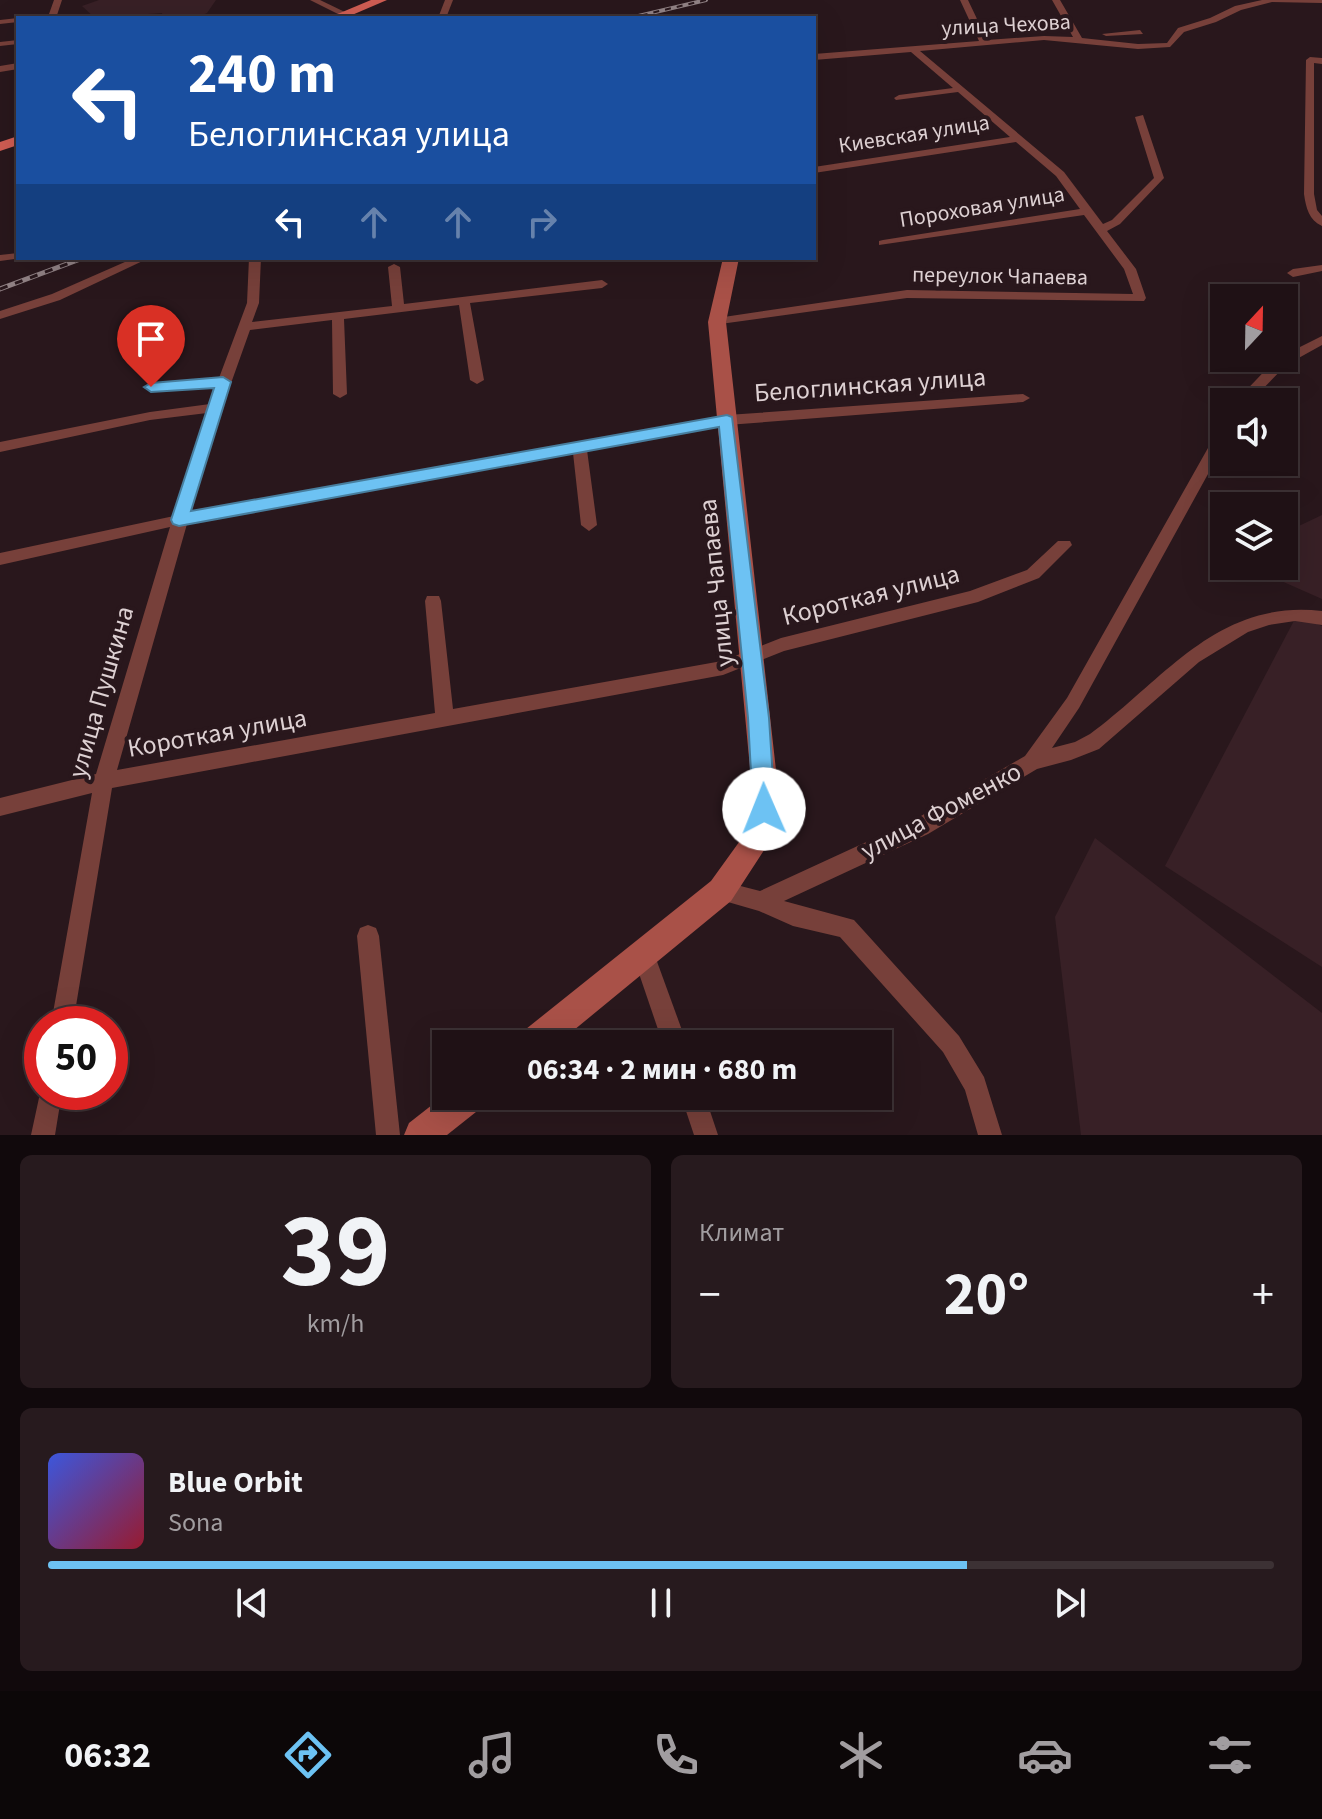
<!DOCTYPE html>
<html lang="ru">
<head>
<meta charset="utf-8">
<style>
	body { margin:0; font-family:"Source Sans 3",sans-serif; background:#271a1e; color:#f1f3f6; height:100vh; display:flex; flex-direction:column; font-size:30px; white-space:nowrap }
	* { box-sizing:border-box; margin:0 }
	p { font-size:26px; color:#a19da0 }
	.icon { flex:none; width:44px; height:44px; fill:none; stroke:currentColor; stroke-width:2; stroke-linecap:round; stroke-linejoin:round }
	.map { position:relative; height:1135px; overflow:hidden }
	.panel { display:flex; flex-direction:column; gap:20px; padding:20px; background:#11090c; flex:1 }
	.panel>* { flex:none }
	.guide { position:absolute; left:16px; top:16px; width:800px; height:244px; border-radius:0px; box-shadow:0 8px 32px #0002,0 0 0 2px #3c3134; background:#1a4fa0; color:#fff; overflow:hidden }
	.needle { width:52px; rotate:22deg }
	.buttons { position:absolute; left:1210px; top:284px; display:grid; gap:16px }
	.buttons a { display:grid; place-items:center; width:88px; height:88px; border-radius:0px; background:#1f1115; box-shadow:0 8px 32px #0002,0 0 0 2px #3c3134; font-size:40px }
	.speed { position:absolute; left:24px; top:1006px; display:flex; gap:16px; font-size:40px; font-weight:700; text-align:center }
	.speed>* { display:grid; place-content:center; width:104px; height:104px; border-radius:50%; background:#1f1115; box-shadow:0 8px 32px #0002,0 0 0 2px #3c3134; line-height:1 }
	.speed .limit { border:12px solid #d22; background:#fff; color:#111 }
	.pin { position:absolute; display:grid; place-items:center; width:68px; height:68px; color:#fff; margin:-82px -34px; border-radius:50% 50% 50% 0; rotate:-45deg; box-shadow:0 0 8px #0007 }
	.pin .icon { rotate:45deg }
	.me { position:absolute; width:88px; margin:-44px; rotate:359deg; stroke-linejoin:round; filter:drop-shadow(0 0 6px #0008) }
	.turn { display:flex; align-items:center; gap:28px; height:168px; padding:0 40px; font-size:36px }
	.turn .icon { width:104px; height:104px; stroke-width:2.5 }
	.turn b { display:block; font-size:56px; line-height:68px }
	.lanes { display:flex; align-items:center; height:76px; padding:0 40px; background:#0003; justify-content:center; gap:40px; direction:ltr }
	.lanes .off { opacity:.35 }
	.big { font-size:60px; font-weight:700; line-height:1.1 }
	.panel .card { flex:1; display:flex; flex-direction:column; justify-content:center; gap:12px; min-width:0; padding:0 28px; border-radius:12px; background:#271a1e }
	.panel .dial { align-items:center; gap:0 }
	.dial b { font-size:104px; line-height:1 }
	.song { display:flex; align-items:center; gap:24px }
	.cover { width:96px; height:96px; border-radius:12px; background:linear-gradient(135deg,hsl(230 70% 55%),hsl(350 70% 35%)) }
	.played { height:8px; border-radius:4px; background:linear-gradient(90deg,#6dc2f3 75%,#3c3134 75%) }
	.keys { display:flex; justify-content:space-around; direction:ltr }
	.heat { display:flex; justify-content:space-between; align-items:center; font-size:44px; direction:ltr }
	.panel .tiles { flex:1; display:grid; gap:20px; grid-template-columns:1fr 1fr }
	.card:last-child { grid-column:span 2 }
	.trip { position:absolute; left:432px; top:1030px; width:460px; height:80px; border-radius:0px; background:#1f1115; box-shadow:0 8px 32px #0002,0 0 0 2px #3c3134; font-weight:700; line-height:80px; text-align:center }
	.tabs { display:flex; height:128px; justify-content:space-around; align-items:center; background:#0c0708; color:#a19da0 }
	.tabs .icon { width:56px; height:56px }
	.tabs .current { color:#6dc2f3 }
	.tabs b { font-size:36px; color:#f1f3f6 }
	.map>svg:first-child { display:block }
	.built { fill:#382026 }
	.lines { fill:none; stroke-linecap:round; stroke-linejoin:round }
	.street { fill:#77403a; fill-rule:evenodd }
	.secondary { fill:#a95148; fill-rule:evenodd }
	.primary { fill:#d05d53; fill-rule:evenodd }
	.rail-far1-casing { stroke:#918285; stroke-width:4 }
	.rail-casing { stroke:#918285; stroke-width:5 }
	.rail-far1 { stroke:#29171c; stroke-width:2; stroke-dasharray:6; stroke-linecap:butt }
	.rail { stroke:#29171c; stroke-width:3; stroke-dasharray:8; stroke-linecap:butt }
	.route { fill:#6dc2f3; stroke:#477e9e; stroke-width:2 }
	.labels { text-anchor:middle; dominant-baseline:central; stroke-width:8; stroke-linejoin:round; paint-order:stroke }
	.far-street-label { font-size:22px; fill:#ddd0d2; stroke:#29171c }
	.street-label { font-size:26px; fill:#ddd0d2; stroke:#29171c }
</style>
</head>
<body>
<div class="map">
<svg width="1322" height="1135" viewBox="0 0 1322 1135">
	<rect width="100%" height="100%" fill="#29171c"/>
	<g class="built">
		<polygon points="99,0 216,0 207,13 195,18 163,18 162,13 95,18 82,6"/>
		<polygon points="1322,515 1322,599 1268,575 1271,566 1284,566 1284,533"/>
		<polygon points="1297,615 1322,626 1322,967 1165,866"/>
		<polygon points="1095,838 1322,1013 1322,1135 1081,1135 1055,917"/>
	</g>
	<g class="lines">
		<g class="street">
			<polygon points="54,0 62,0 56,18 32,18 49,14"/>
			<polygon points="310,0 320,0 349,14 342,16"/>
			<polygon points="445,0 453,0 446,18 438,18"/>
			<polygon points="960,0 968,0 987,40 1044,36 1073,37 1052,0 1060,0 1082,38 1138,44 1167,43 1178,28 1210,18 1235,6 1262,0 1322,0 1322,3 1272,2 1241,10 1216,22 1184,32 1170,47 1138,49 1044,40 920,51 1064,172 1103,224 1112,220 1154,178 1135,117 1143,115 1164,178 1120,224 1107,231 1136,269 1146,298 1144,301 907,298 713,325 711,322 717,318 907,290 1133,294 1124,269 1084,215 879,245 879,241 883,240 1080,209 1056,176 1016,142 814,173 814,167 1010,137 958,92 896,100 894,98 899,95 953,88 911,52 814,60 814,54 979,41"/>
			<polygon points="18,18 18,22 0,24 0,20"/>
			<polygon points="1140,30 1143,34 1106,36 1102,34"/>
			<polygon points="18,40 18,44 0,46 0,42"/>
			<path d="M1310 57 1322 58V64L1314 63V194L1317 210 1322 216V226C1309 220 1306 208 1304 194L1306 60Z"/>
			<polygon points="18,63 18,69 0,72 0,66"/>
			<polygon points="18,253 18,258 22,258 0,261 0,255"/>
			<polygon points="134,258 149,258 60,300 0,319 0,311 52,294"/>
			<polygon points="249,258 261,258 259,303 252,322 392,306 388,267 394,264 400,267 404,304 602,280 608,284 602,288 470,303 484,380 477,384 470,380 459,305 344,319 347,394 340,398 333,394 332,320 250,330 209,445 190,513 727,415 1023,394 1030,398 1023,402 727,425 587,450 597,525 589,531 581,525 573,453 187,524 117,770 435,713 425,601 427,596 439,596 441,601 453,709 722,661 781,638 970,591 1027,570 1058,541 1070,541 1072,545 1039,578 978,602 784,651 723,675 112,788 73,1024 51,1024 92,793 0,816 0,798 96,774 170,527 0,565 0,553 174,516 207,413 150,420 0,452 0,442 150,412 210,404 216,387 151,391 144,387 151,383 219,378 247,303"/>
			<polygon points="1322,265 1322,271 1293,277 1287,273 1293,269"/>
			<polygon points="1322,336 1322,345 1286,365 1250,402 1235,402 1276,359 1284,358 1284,355"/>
			<path d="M1224 427V445L1079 708 1052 748 1075 742 1090 734C1165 679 1217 599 1322 611V625L1295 621 1269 625 1248 632 1199 662 1099 749 1071 760 1037 769 928 834 784 901 854 920 959 1036 984 1077 1002 1135H978L965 1090 943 1052 840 937 793 926 759 911 714 898 711 891 714 884 721 881 760 891 914 820 1025 756 1067 698 1217 432Z"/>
			<polygon points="368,925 376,928 379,936 400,1135 376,1135 357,936 360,928"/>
			<polygon points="643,942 651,945 687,1044 663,1044 632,953 635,945"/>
			<polygon points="42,1084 42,1092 62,1092 55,1135 31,1135"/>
			<polygon points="681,1096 705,1096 718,1135 694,1135"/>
		</g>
		<g class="secondary">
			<polygon points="723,258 739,258 726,322 777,779 777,809 768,844 731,901 557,1044 516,1044 521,1033 711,881 742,838 751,809 751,779 708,322"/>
			<polygon points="446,1094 485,1096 481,1108 447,1135 404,1135 409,1123"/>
		</g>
		<g class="primary">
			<polygon points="371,0 387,0 345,18 328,18"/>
			<polygon points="18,136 18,145 0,151 0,142"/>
		</g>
		<g class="rail-far1-casing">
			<polyline id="rail-far1" points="630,18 706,0"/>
		</g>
		<g class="rail-casing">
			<polyline id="rail" points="0,289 83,258"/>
		</g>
		<use href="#rail-far1" class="rail-far1"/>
		<use href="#rail" class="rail"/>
	</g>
	<polygon class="route" points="223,377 231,382 191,511 727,415 732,417 769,718 775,809 772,816 764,819 756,816 753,809 748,718 719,427 179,526 173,524 171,520 214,388 151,392 144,387 151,383"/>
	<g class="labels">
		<g class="far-street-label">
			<text transform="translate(1006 25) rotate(-3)">улица Чехова</text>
			<text transform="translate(914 134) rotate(-9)">Киевская улица</text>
			<text transform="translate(982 207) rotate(-9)">Пороховая улица</text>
			<text transform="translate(1000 276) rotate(1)">переулок Чапаева</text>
		</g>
		<g class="street-label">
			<text transform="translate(870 385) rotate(-4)">Белоглинская улица</text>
			<text transform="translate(716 583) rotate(-96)">улица Чапаева</text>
			<text transform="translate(871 595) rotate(-14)">Короткая улица</text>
			<text transform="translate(101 692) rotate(-74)">улица Пушкина</text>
			<text transform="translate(217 733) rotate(-10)">Короткая улица</text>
			<text transform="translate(941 811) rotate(-28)">улица Фоменко</text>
		</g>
	</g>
</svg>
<div class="buttons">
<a><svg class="needle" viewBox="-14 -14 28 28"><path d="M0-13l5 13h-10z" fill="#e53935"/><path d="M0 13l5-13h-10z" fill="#a19da0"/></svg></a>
<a><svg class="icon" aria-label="sound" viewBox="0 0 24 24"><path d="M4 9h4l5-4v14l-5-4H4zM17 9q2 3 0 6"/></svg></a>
<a><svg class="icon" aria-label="layers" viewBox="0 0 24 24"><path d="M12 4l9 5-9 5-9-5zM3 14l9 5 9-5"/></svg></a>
</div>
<div class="speed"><div class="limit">50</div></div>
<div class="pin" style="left:151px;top:387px;background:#d93025"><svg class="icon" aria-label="arrive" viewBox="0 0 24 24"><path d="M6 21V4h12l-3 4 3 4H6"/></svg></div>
<svg class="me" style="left:764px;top:809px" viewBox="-20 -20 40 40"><circle r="19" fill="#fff"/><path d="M0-13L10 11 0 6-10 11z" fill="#6dc2f3"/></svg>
<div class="trip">06:34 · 2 мин · 680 m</div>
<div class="guide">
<div class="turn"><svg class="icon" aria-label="left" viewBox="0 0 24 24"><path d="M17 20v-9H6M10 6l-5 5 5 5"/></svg><div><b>240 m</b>Белоглинская улица</div></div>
<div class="lanes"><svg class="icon" aria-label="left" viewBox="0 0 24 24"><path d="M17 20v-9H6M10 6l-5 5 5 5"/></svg><svg class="icon off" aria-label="ahead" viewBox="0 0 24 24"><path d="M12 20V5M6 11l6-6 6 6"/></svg><svg class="icon off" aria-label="ahead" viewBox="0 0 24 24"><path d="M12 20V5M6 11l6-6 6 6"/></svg><svg class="icon off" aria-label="right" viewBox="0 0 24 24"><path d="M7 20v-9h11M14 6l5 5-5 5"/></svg></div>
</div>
</div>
<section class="panel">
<div class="tiles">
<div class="card dial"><b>39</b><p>km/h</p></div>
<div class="card"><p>Климат</p>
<div class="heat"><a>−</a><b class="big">20°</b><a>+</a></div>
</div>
<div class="card">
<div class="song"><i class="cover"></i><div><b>Blue Orbit</b><p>Sona</p></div></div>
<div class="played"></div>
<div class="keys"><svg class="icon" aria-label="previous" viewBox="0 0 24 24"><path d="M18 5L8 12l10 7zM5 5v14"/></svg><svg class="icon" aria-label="pause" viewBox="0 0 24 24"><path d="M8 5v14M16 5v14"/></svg><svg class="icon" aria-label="next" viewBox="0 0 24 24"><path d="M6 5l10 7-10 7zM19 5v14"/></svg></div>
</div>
</div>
</section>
<nav class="tabs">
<b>06:32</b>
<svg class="icon current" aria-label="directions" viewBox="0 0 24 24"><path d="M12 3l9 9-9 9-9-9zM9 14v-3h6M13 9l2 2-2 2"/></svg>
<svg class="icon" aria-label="music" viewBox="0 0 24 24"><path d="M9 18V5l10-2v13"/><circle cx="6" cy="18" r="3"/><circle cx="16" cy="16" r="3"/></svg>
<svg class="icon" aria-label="phone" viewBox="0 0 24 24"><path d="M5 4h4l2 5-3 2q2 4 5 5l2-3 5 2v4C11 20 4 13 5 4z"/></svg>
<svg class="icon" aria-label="climate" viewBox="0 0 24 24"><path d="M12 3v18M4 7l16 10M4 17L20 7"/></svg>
<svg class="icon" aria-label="car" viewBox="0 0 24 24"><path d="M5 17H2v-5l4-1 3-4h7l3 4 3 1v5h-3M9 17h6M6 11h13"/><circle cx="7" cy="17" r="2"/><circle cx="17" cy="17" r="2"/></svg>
<svg class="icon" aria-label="filters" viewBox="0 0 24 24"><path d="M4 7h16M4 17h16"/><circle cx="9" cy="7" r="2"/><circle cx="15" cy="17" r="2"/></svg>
</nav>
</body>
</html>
